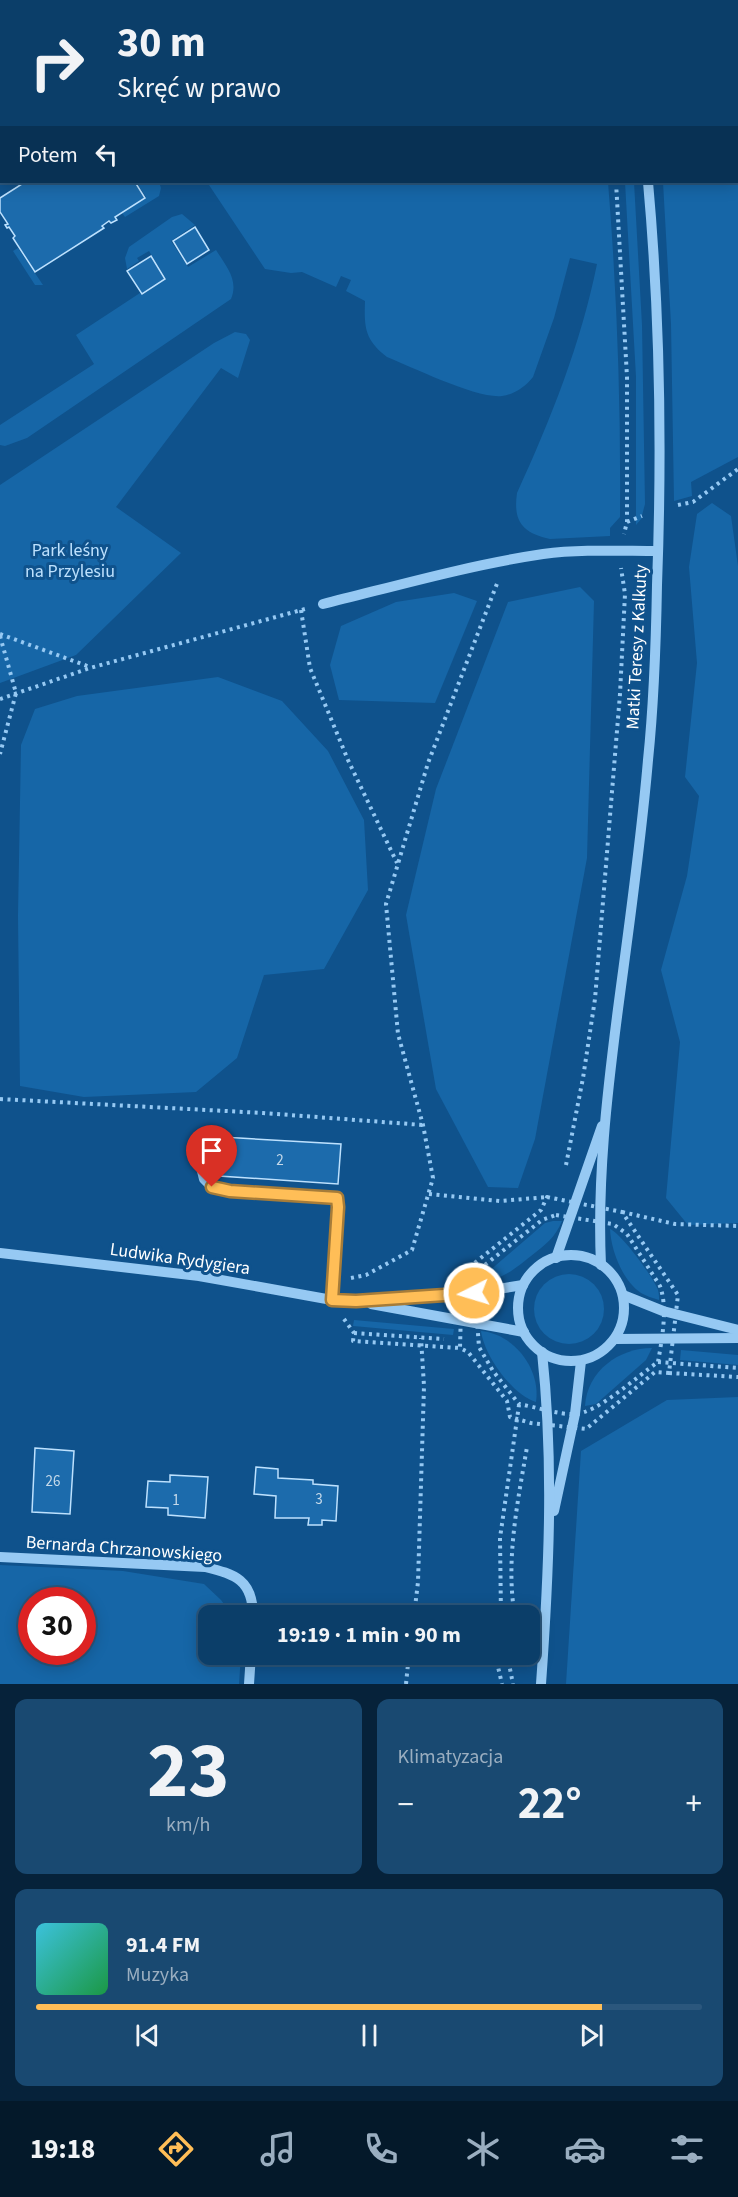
<!DOCTYPE html>
<html lang="pl">
<head>
<meta charset="utf-8">
<style>
	body { margin:0; font-family:"Source Sans 3",sans-serif; background:#194971; color:#f1f3f6; height:100vh; display:flex; flex-direction:column; font-size:22px; white-space:nowrap }
	* { box-sizing:border-box; margin:0 }
	p { font-size:20px; color:#9aaec0 }
	.icon { flex:none; width:33px; height:33px; fill:none; stroke:currentColor; stroke-width:2; stroke-linecap:round; stroke-linejoin:round }
	.map { position:relative; height:1684px; overflow:hidden }
	.panel { display:flex; flex-direction:column; gap:15px; padding:15px; background:#06223a; flex:1 }
	.panel>* { flex:none }
	.top-card { position:absolute; left:0px; top:0px; width:738px; height:183px; box-shadow:0 3px 15px #0003,0 0 0 2px #2b577d; background:#0b3e69; color:#f1f3f6; overflow:hidden }
	.speed { position:absolute; left:18px; top:1587px; display:flex; gap:12px; font-size:30px; font-weight:700; text-align:center }
	.speed>* { display:grid; place-content:center; width:78px; height:78px; border-radius:50%; background:#0b3e69; box-shadow:0 3px 15px #0003,0 0 0 2px #2b577d; line-height:1 }
	.speed .limit { border:9px solid #d22; background:#fff; color:#111 }
	.pin { position:absolute; display:grid; place-items:center; width:51px; height:51px; color:#fff; margin:-62px -26px; border-radius:50% 50% 50% 0; rotate:-45deg; box-shadow:0 0 6px #0007 }
	.pin .icon { rotate:45deg }
	.me { position:absolute; width:66px; margin:-33px; rotate:265deg; stroke-linejoin:round; filter:drop-shadow(0 0 4px #0008) }
	.turn { display:flex; align-items:center; gap:21px; height:126px; padding:0 18px; font-size:27px }
	.turn .icon { width:78px; height:78px; stroke-width:2.5 }
	.turn b { display:block; font-size:42px; line-height:51px }
	.then { display:flex; align-items:center; height:57px; padding:0 18px; background:#0003; gap:12px; font-size:22px }
	.big { font-size:45px; font-weight:700; line-height:1.1 }
	.panel .widget { flex:1; display:flex; flex-direction:column; justify-content:center; gap:9px; min-width:0; padding:0 21px; border-radius:12px; background:#194971 }
	.panel .dial { align-items:center; gap:0 }
	.dial b { font-size:78px; line-height:1 }
	.song { display:flex; align-items:center; gap:18px }
	.cover { width:72px; height:72px; border-radius:9px; background:linear-gradient(135deg,hsl(190 70% 55%),hsl(140 70% 35%)) }
	.played { height:6px; border-radius:3px; background:linear-gradient(90deg,#ffbe57 85%,#2b577d 85%) }
	.keys { display:flex; justify-content:space-around; direction:ltr }
	.heat { display:flex; justify-content:space-between; align-items:center; font-size:33px; direction:ltr }
	.panel .tiles { flex:1; display:grid; gap:15px; grid-template-columns:1fr 1fr }
	.widget:last-child { grid-column:span 2 }
	.trip { position:absolute; left:198px; top:1605px; width:342px; height:60px; border-radius:12px; background:#0b3e69; box-shadow:0 3px 15px #0003,0 0 0 2px #2b577d; font-weight:700; line-height:60px; text-align:center }
	.menu { display:flex; height:96px; justify-content:space-around; align-items:center; background:#04192a; color:#9aaec0 }
	.menu .icon { width:42px; height:42px }
	.menu .on { color:#ffbe57 }
	.menu b { font-size:27px; color:#f1f3f6 }
	.map>svg:first-child { display:block }
	.green { fill:#1666a7; fill-rule:evenodd }
	.building { fill:#1c6bac; stroke:#bde1fe; stroke-width:1.5 }
	.lines { fill:none; stroke-linecap:round; stroke-linejoin:round }
	.path { stroke:#96c9f3; stroke-width:4; stroke-dasharray:3 4.5; stroke-linecap:butt }
	.minor { stroke:#96c9f3; stroke-width:10 }
	.route-casing { stroke:#a67c39; stroke-width:15 }
	.route { stroke:#ffbe57; stroke-width:10 }
	.labels { text-anchor:middle; dominant-baseline:central; stroke-width:6; stroke-linejoin:round; paint-order:stroke }
	.number-label { font-size:15px; fill:#c6daea }
	.park-label { font-size:18px; fill:#bde1fe; stroke:#0f528c }
	.street-label { font-size:18px; fill:#fff; stroke:#0f528c }
</style>
</head>
<body>
<div class="map">
<svg width="738" height="1684" viewBox="0 0 738 1684">
	<rect width="100%" height="100%" fill="#0f528c"/>
	<g class="green">
		<polygon points="645,0 738,0 738,457 691,482 692,496 674,501 671,324 663,182 736,182 736,2"/>
		<polygon points="136,182 159,182 161,188 159,196 125,217 122,213 146,197"/>
		<path d="M207 182H608C617 293 621 405 620 517L610 528V536L550 539C522 533 513 521 517 493 551 419 581 343 597 264L570 258 554 318 533 377C525 387 515 394 502 396 477 399 412 367 387 357 365 340 364 328 365 301L346 291 351 280 341 276 336 287 302 272 291 273 265 269Z"/>
		<polygon points="625,182 634,182 642,325 645,504 641,519 636,525 636,377"/>
		<path d="M182 214 195 225 171 241 188 267 216 250C226 266 239 280 231 299L27 438 5 446 0 445V425L94 364 76 335 140 293 142 295 166 279 149 251 137 258 139 261 127 269 125 258 129 247 172 217Z"/>
		<polygon points="18,248 43,285 35,285 13,251"/>
		<polygon points="235,332 246,334 250,340 238,378 221,368 116,507 181,553 76,655 0,683 0,485 214,343"/>
		<polygon points="712,503 731,516 738,566 738,1223 688,1225 666,1198 680,1042 661,970 687,876 699,796 685,777 697,663 689,567 697,514"/>
		<polygon points="580,587 594,601 587,858 535,1139 518,1188 488,1187 436,1089 406,915 436,789 508,602"/>
		<polygon points="454,593 477,601 435,703 339,700 330,665 341,626 396,602"/>
		<polygon points="218,677 282,701 328,751 364,820 368,890 324,969 264,975 237,1058 196,1092 84,1097 20,1086 18,916 21,745 35,709 77,696"/>
		<path d="M553 1221H562C555 1238 545 1245 531 1256 512 1271 507 1276 482 1283L483 1277 488 1272 545 1223Z"/>
		<path d="M610 1229C621 1233 654 1278 658 1290 659 1294 659 1296 659 1300 653 1298 646 1296 641 1293 622 1280 611 1250 610 1229Z"/>
		<circle cx="569" cy="1309" r="35"/>
		<polygon points="354,1320 454,1329 453,1335 353,1326"/>
		<path d="M481 1331C514 1334 541 1369 536 1402 512 1395 484 1355 481 1331Z"/>
		<path d="M652 1348 646 1360 596 1404 585 1406C587 1371 619 1348 652 1348Z"/>
		<polygon points="681,1350 738,1355 738,1365 680,1360"/>
		<polygon points="738,1397 738,1684 566,1684 581,1451 667,1400"/>
		<path d="M0 1565 123 1571 204 1584 221 1600 232 1615 208 1616V1654L241 1655 239 1684H0ZM82 1600V1652H32V1600Z"/>
	</g>
	<g class="building">
		<polygon points="0,0 18,2 2,2 0,145"/>
		<polygon points="25,182 135,182 145,198 115,217 117,220 111,223 109,221 102,226 104,228 35,272 13,238 15,236 9,227 7,228 5,225 8,224 0,212 0,198"/>
		<polygon points="195,227 209,250 187,264 173,241"/>
		<polygon points="151,256 165,279 142,294 127,271"/>
		<polygon points="222,1137 341,1144 338,1184 219,1176"/>
		<polygon points="35,1448 74,1451 70,1514 32,1512"/>
		<polygon points="256,1467 278,1469 278,1478 313,1480 313,1484 338,1486 336,1521 322,1520 322,1525 308,1525 309,1518 275,1518 276,1496 254,1494"/>
		<polygon points="170,1475 208,1477 205,1518 168,1515 168,1508 146,1507 148,1481 170,1482"/>
	</g>
	<g class="lines">
		<g class="path">
			<polyline points="599,0 599,2"/>
			<polyline points="616,182 627,377 627,522 624,534"/>
			<polyline points="678,505 693,502 738,469"/>
			<polyline points="627,522 642,516"/>
			<polyline points="301,610 310,668 348,760 397,863"/>
			<polyline points="0,634 90,667"/>
			<polyline points="0,636 16,693 0,754"/>
			<polyline points="0,699 90,668 305,609"/>
			<polyline points="0,1099 263,1113 423,1125"/>
			<polyline points="566,1165 583,1078 595,999 620,694 625,594 621,568"/>
			<polyline points="429,1194 500,1201 547,1197"/>
			<polygon points="547,1197 622,1212 678,1295 669,1373 655,1372 586,1429 531,1423 510,1417 507,1401 468,1352 460,1348 462,1273 541,1210"/>
			<polyline points="622,1212 675,1224 738,1226"/>
			<path d="M556 1215 613 1224 627 1234 660 1286C668 1308 662 1339 658 1362 639 1375 596 1414 575 1414 559 1415 536 1407 519 1404L493 1371 479 1347 474 1281 481 1268 542 1220Z"/>
			<polyline points="351,1278 366,1275 412,1250 433,1178 423,1125 398,1034 386,904 428,763 498,581"/>
			<polyline points="344,1319 354,1333 353,1341 460,1348"/>
			<polyline points="354,1333 444,1339"/>
			<polyline points="658,1362 738,1368"/>
			<polyline points="669,1373 738,1377"/>
			<polyline points="414,1616 418,1582 424,1386 421,1338"/>
			<polyline points="501,1616 500,1538 519,1405"/>
			<path d="M515 1616C505 1562 518 1500 527 1447"/>
			<polyline points="495,1654 502,1684"/>
			<polyline points="507,1654 513,1684"/>
			<polyline points="406,1684 409,1654"/>
		</g>
		<g class="minor">
			<polyline points="630,0 630,2"/>
			<path d="M323 604C396 586 469 565 543 554 581 549 620 551 658 551"/>
			<polyline points="203,1136 201,1167 204,1179 212,1187 230,1191 337,1198 338,1207 332,1300"/>
			<polyline points="0,1253 199,1276 332,1300 356,1301 461,1295 523,1285"/>
			<circle cx="571" cy="1308" r="53"/>
			<polyline points="556,1258 602,1126"/>
			<path d="M601 1265C597 1180 607 1094 618 1009 629 926 641 843 648 760 654 702 656 643 657 585 662 451 660 315 648 182"/>
			<polyline points="623,1295 663,1311 738,1330"/>
			<polyline points="371,1304 524,1332"/>
			<polyline points="615,1339 738,1338"/>
			<polyline points="554,1511 575,1414 581,1361"/>
			<path d="M0 1557 205 1567C235 1574 253 1580 253 1616"/>
			<polyline points="249,1684 251,1654"/>
			<path d="M541 1684C549 1572 554 1464 542 1352"/>
		</g>
	</g>
	<g class="lines">
		<g class="route-casing">
			<polyline id="route" points="212,1187 230,1191 337,1198 338,1207 332,1300 356,1301 474,1293"/>
		</g>
		<use href="#route" class="route"/>
	</g>
	<g class="labels">
		<g class="number-label">
			<text x="280" y="1160">2</text>
			<text x="53" y="1481">26</text>
			<text x="319" y="1499">3</text>
			<text x="176" y="1500">1</text>
		</g>
		<g class="park-label">
			<text x="70" y="550">Park leśny<tspan x="70" dy="21">na Przylesiu</tspan></text>
		</g>
		<g class="street-label">
			<text transform="translate(637 647) rotate(-87)">Matki Teresy z Kalkuty</text>
			<text transform="translate(180 1259) rotate(8)">Ludwika Rydygiera</text>
			<text transform="translate(124 1549) rotate(4)">Bernarda Chrzanowskiego</text>
		</g>
	</g>
</svg>
<div class="speed"><div class="limit">30</div></div>
<div class="pin" style="left:212px;top:1187px;background:#d93025"><svg class="icon" aria-label="arrive" viewBox="0 0 24 24"><path d="M6 21V4h12l-3 4 3 4H6"/></svg></div>
<svg class="me" style="left:474px;top:1293px" viewBox="-20 -20 40 40"><circle r="17" fill="#ffbe57" stroke="#fff" stroke-width="3"/><path d="M0-11L8 9 0 5-8 9z" fill="#fff"/></svg>
<div class="trip">19:19 · 1 min · 90 m</div>
<div class="top-card">
<div class="turn"><svg class="icon" aria-label="right" viewBox="0 0 24 24"><path d="M7 20v-9h11M14 6l5 5-5 5"/></svg><div><b>30 m</b>Skręć w prawo</div></div>
<div class="then">Potem<svg class="icon" aria-label="left" viewBox="0 0 24 24"><path d="M17 20v-9H6M10 6l-5 5 5 5"/></svg></div>
</div>
</div>
<section class="panel">
<div class="tiles">
<div class="widget dial"><b>23</b><p>km/h</p></div>
<div class="widget"><p>Klimatyzacja</p>
<div class="heat"><a>−</a><b class="big">22°</b><a>+</a></div>
</div>
<div class="widget">
<div class="song"><i class="cover"></i><div><b>91.4 FM</b><p>Muzyka</p></div></div>
<div class="played"></div>
<div class="keys"><svg class="icon" aria-label="previous" viewBox="0 0 24 24"><path d="M18 5L8 12l10 7zM5 5v14"/></svg><svg class="icon" aria-label="pause" viewBox="0 0 24 24"><path d="M8 5v14M16 5v14"/></svg><svg class="icon" aria-label="next" viewBox="0 0 24 24"><path d="M6 5l10 7-10 7zM19 5v14"/></svg></div>
</div>
</div>
</section>
<nav class="menu">
<b>19:18</b>
<svg class="icon on" aria-label="directions" viewBox="0 0 24 24"><path d="M12 3l9 9-9 9-9-9zM9 14v-3h6M13 9l2 2-2 2"/></svg>
<svg class="icon" aria-label="music" viewBox="0 0 24 24"><path d="M9 18V5l10-2v13"/><circle cx="6" cy="18" r="3"/><circle cx="16" cy="16" r="3"/></svg>
<svg class="icon" aria-label="phone" viewBox="0 0 24 24"><path d="M5 4h4l2 5-3 2q2 4 5 5l2-3 5 2v4C11 20 4 13 5 4z"/></svg>
<svg class="icon" aria-label="climate" viewBox="0 0 24 24"><path d="M12 3v18M4 7l16 10M4 17L20 7"/></svg>
<svg class="icon" aria-label="car" viewBox="0 0 24 24"><path d="M5 17H2v-5l4-1 3-4h7l3 4 3 1v5h-3M9 17h6M6 11h13"/><circle cx="7" cy="17" r="2"/><circle cx="17" cy="17" r="2"/></svg>
<svg class="icon" aria-label="filters" viewBox="0 0 24 24"><path d="M4 7h16M4 17h16"/><circle cx="9" cy="7" r="2"/><circle cx="15" cy="17" r="2"/></svg>
</nav>
</body>
</html>
